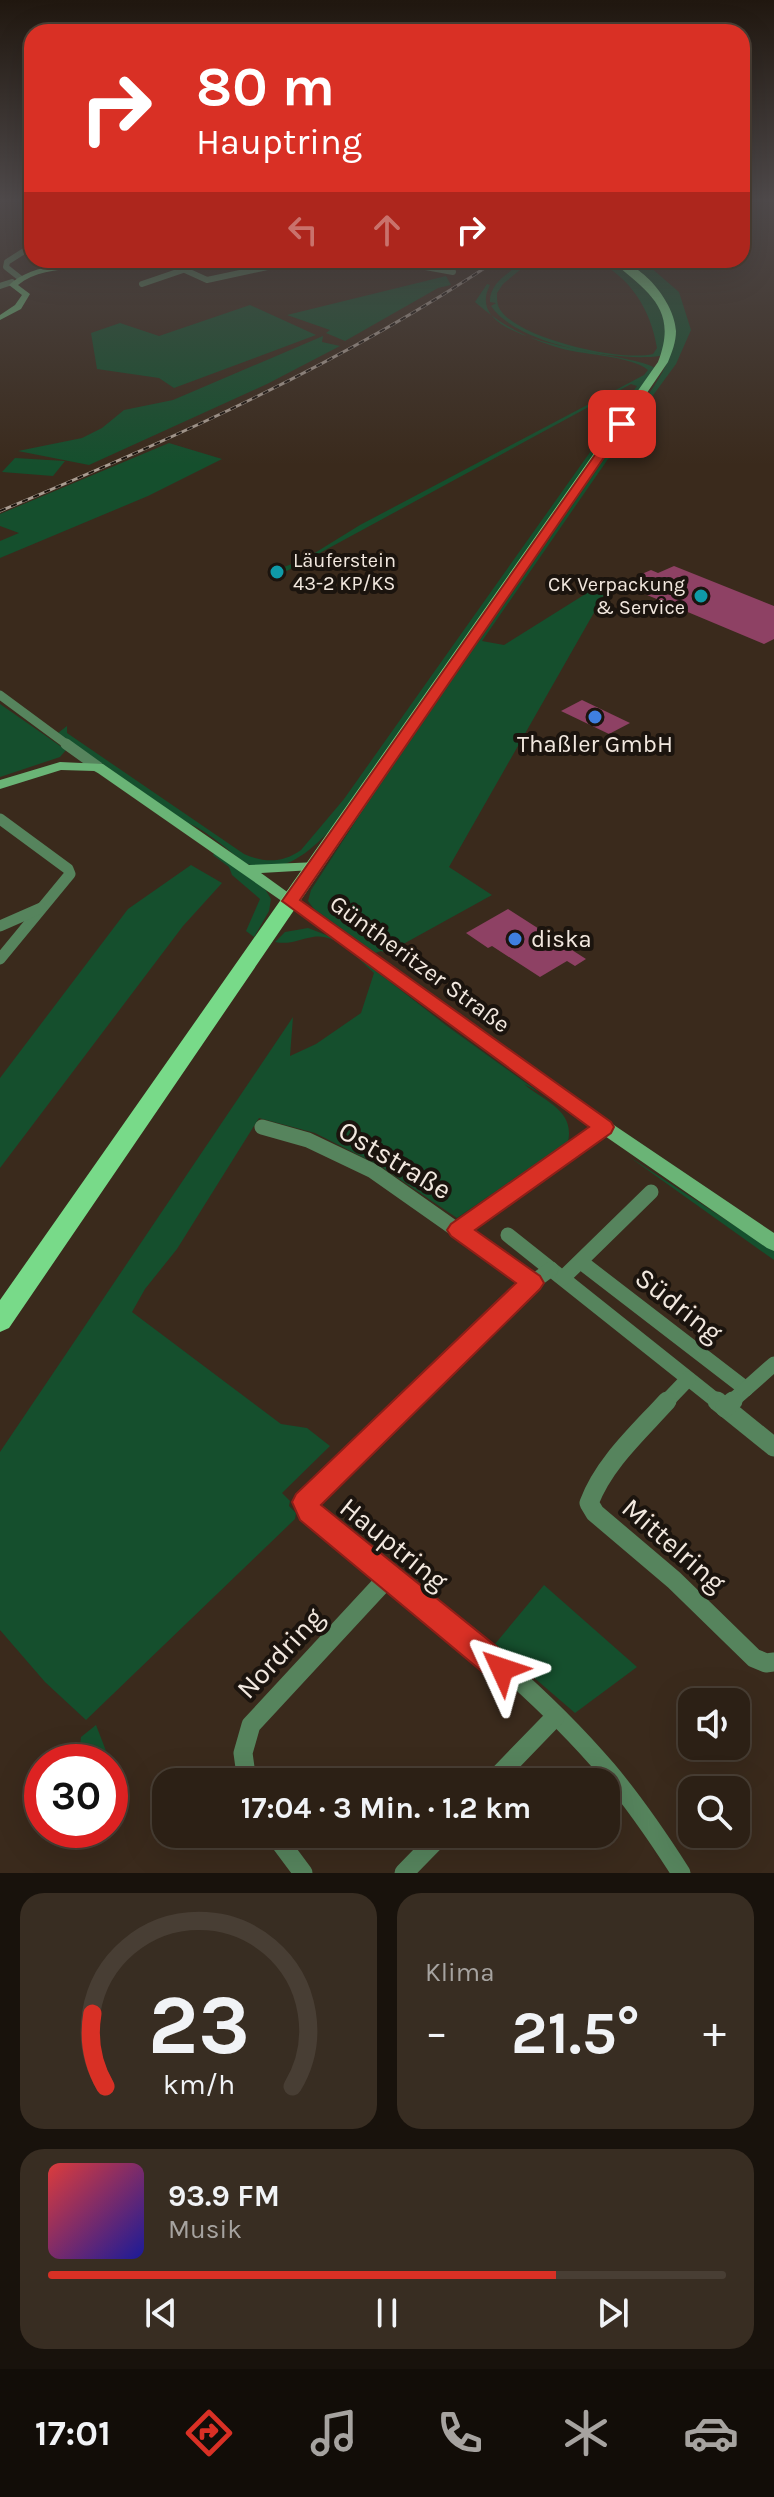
<!DOCTYPE html>
<html lang="de">
<head>
<meta charset="utf-8">
<style>
	body { margin:0; font-family:Karla,sans-serif; background:#382d22; color:#f1f3f6; height:100vh; display:flex; flex-direction:column; font-size:30px; white-space:nowrap }
	* { box-sizing:border-box; margin:0 }
	p { font-size:26px; color:#a6a3a0 }
	.icon { flex:none; width:44px; height:44px; fill:none; stroke:currentColor; stroke-width:2; stroke-linecap:round; stroke-linejoin:round }
	.map { position:relative; height:1873px; overflow:hidden }
	.details { display:flex; flex-direction:column; gap:20px; padding:20px; background:#18120c; flex:1 }
	.details>* { flex:none }
	.guide { position:absolute; left:24px; top:24px; width:726px; height:244px; border-radius:24px; box-shadow:0 8px 32px #0002,0 0 0 2px #483e34; background:#d93025; color:#fff; overflow:hidden }
	.fabs { position:absolute; left:678px; top:1688px; display:grid; gap:16px }
	.fabs a { display:grid; place-items:center; width:72px; height:72px; border-radius:16px; background:#2c2015; box-shadow:0 8px 32px #0002,0 0 0 2px #483e34; font-size:40px }
	.speed { position:absolute; left:24px; top:1744px; display:flex; gap:16px; font-size:40px; font-weight:700; text-align:center }
	.speed>* { display:grid; place-content:center; width:104px; height:104px; border-radius:50%; background:#2c2015; box-shadow:0 8px 32px #0002,0 0 0 2px #483e34; line-height:1 }
	.speed .limit { border:12px solid #d22; background:#fff; color:#111 }
	.pin { position:absolute; display:grid; place-items:center; width:68px; height:68px; color:#fff; margin:-34px; border-radius:16px; box-shadow:0 4px 12px #0006 }
	.me { position:absolute; width:88px; margin:-44px; rotate:312deg; stroke-linejoin:round; filter:drop-shadow(0 0 6px #0008) }
	.turn { display:flex; align-items:center; gap:28px; height:168px; padding:0 40px; font-size:36px }
	.turn .icon { width:104px; height:104px; stroke-width:2.5 }
	.turn b { display:block; font-size:56px; line-height:68px }
	.lanes { display:flex; align-items:center; height:76px; padding:0 40px; background:#0003; justify-content:center; gap:40px; direction:ltr }
	.lanes .off { opacity:.35 }
	.big { font-size:60px; font-weight:700; line-height:1.1 }
	.details .widget { flex:1; display:flex; flex-direction:column; justify-content:center; gap:12px; min-width:0; padding:0 28px; border-radius:24px; background:#382d22 }
	.details .dial { align-items:center; gap:0 }
	.dial svg { height:208px; overflow:visible; fill:none; stroke:#483e34; stroke-width:7; stroke-linecap:round; text-anchor:middle }
	.dial text { fill:#f1f3f6; stroke:none }
	.song { display:flex; align-items:center; gap:24px }
	.cover { width:96px; height:96px; border-radius:12px; background:linear-gradient(135deg,hsl(0 70% 55%),hsl(240 70% 35%)) }
	.played { height:8px; border-radius:4px; background:linear-gradient(90deg,#d93025 75%,#483e34 75%) }
	.keys { display:flex; justify-content:space-around; direction:ltr }
	.heat { display:flex; justify-content:space-between; align-items:center; font-size:44px; direction:ltr }
	.details .tiles { flex:1; display:grid; gap:20px; grid-template-columns:1fr 1fr }
	.widget:last-child { grid-column:span 2 }
	.trip { position:absolute; left:152px; top:1768px; width:468px; height:80px; border-radius:24px; background:#2c2015; box-shadow:0 8px 32px #0002,0 0 0 2px #483e34; font-weight:700; line-height:80px; text-align:center }
	.tabs { display:flex; height:128px; justify-content:space-around; align-items:center; background:#120d08; color:#a6a3a0 }
	.tabs .icon { width:56px; height:56px }
	.tabs .active { color:#d93025 }
	.tabs b { font-size:36px; color:#f1f3f6 }
	.map>svg:first-child { display:block }
	.green { fill:#154f2d }
	.building { fill:#8e4164 }
	.lines { fill:none; stroke-linecap:round; stroke-linejoin:round }
	.street-far4 { stroke:#56845d; stroke-width:6 }
	.street-far3 { stroke:#56845d; stroke-width:9 }
	.street-far2 { stroke:#56845d; stroke-width:11 }
	.street-far1 { stroke:#56845d; stroke-width:15 }
	.street { stroke:#56845d; stroke-width:19 }
	.secondary { fill:#6ab476; fill-rule:evenodd }
	.primary { fill:#78da89; fill-rule:evenodd }
	.rail-casing { stroke:#a99c91; stroke-width:3 }
	.rail { stroke:#1b140e; stroke-width:2; stroke-dasharray:6; stroke-linecap:butt }
	.route { fill:#d93025; stroke:#8d1f18; stroke-width:2 }
	.culture-dot { fill:#0f9aa8; stroke:#1b140e; stroke-width:3 }
	.shop-dot { fill:#3f7fe0; stroke:#1b140e; stroke-width:3 }
	.labels { text-anchor:middle; dominant-baseline:central; stroke-width:8; stroke-linejoin:round; paint-order:stroke }
	.far-poi-label { font-size:20px; fill:#f2e8df; stroke:#1b140e; text-anchor:start }
	.poi-label { font-size:24px; fill:#f2e8df; stroke:#1b140e }
	.street-label { font-size:24px; fill:#f2e8df; stroke:#1b140e }
	.near-street-label { font-size:28px; fill:#f2e8df; stroke:#1b140e }
</style>
</head>
<body>
<div class="map">
<svg width="774" height="1873" viewBox="0 0 774 1873">
	<rect width="100%" height="100%" fill="#3a2a1c"/>
	<g class="green">
		<path d="M526 260H532L503 284 497 293C497 300 497 306 501 311 521 339 621 362 653 354L657 348C651 310 630 276 594 260H614L660 302 668 337 660 356C617 362 517 345 491 306L496 303 490 302C489 282 512 271 526 260Z"/>
		<path d="M622 260H642L679 292 691 330 676 364 621 439 628 449 627 451 608 459 482 641 504 645 595 588H608L449 867 492 895 387 953 381 951 375 953 314 909 308 901 311 890 366 805 609 450H627L611 446C661 374 719 325 622 260Z"/>
		<polygon points="446,276 451,285 438,288 345,341 326,333 330,330 287,315"/>
		<path d="M487 284 490 285C457 347 629 351 655 368L336 824C312 849 286 877 247 864 229 852 206 829 187 823L58 733 67 726V733L244 854C264 863 283 863 301 850L344 799 637 386 631 384 283 573 276 570 305 559 360 525 644 375 648 370C632 356 585 355 563 349 528 339 502 326 475 302Z"/>
		<polygon points="250,305 316,335 174,388 159,378 97,369 91,333 120,323 159,336"/>
		<polygon points="323,336 322,342 340,346 267,384 89,465 18,451 82,438 102,428 124,410 173,400"/>
		<polygon points="169,443 222,459 148,496 0,558 0,541 19,533 0,526 0,514"/>
		<polygon points="15,458 65,461 53,476 2,472"/>
		<polygon points="0,704 66,750 60,757 0,777"/>
		<polygon points="215,853 265,889 271,899 269,911 254,937 246,931 260,899 232,875 229,867 213,855"/>
		<polygon points="191,865 222,883 183,926 0,1168 0,1078 128,909"/>
		<path d="M308 928 334 938 447 1026 540 1093 524 1084C545 1102 575 1110 568 1142L457 1218 380 1166 315 1133 259 1118 177 1249 145 1289 132 1312 281 1424 307 1428 330 1446 282 1493 290 1501 289 1506 296 1513 295 1519 86 1720 45 1682 0 1630V1452L293 1017 290 1056 316 1044 361 1013 374 973C358 959 337 933 313 937 300 939 290 945 275 942L285 932Z"/>
		<polygon points="628,1156 774,1251 774,1260"/>
		<polygon points="544,1585 637,1667 575,1713 495,1644"/>
		<polygon points="96,1725 120,1787 110,1793 110,1762 87,1762 80,1745 81,1737"/>
	</g>
	<g class="building">
		<polygon points="674,566 774,606 774,639 764,644 628,587 645,579 637,576 651,570 658,573"/>
		<polygon points="582,700 630,723 609,734 561,711"/>
		<polygon points="508,909 586,959 575,966 567,961 540,977 492,946 488,948 466,933"/>
	</g>
	<g class="lines">
		<g class="street-far4">
			<polyline points="163,260 207,280 272,266"/>
			<polyline points="387,260 453,272"/>
			<polyline points="20,278 6,267 7,262 32,246"/>
			<polyline points="142,284 183,270"/>
			<polyline points="0,286 12,282"/>
		</g>
		<polyline class="street-far3" points="0,695 69,746"/>
		<g class="street-far2">
			<polyline points="66,744 98,767"/>
			<polyline points="0,819 68,869 70,874 0,959"/>
			<polyline points="0,926 41,908"/>
		</g>
		<g class="street-far1">
			<polyline points="262,1127 308,1140 373,1171 532,1283"/>
			<polyline points="459,1230 603,1127"/>
			<polyline points="508,1235 719,1403"/>
			<polyline points="581,1262 746,1389"/>
			<polyline points="563,1278 651,1192"/>
			<polyline points="407,1403 532,1283 551,1269"/>
			<polyline points="665,1403 688,1379"/>
			<polyline points="730,1403 774,1364"/>
		</g>
		<g class="street">
			<path d="M409 1401 305 1502 309 1511C412 1592 522 1670 607 1770 634 1802 658 1837 681 1873"/>
			<path d="M667 1401C639 1432 604 1463 589 1503L595 1513 674 1580 754 1658 766 1663 774 1662"/>
			<polyline points="717,1401 774,1447"/>
			<polyline points="725,1408 733,1401"/>
			<polyline points="247,1782 243,1753 251,1725 390,1575"/>
			<polyline points="492,1782 555,1717"/>
			<polyline points="274,1834 303,1873"/>
			<polyline points="404,1873 442,1834"/>
		</g>
		<g class="secondary">
			<path d="M113 260H140C105 275 50 259 18 285L30 294 21 309 0 320V315L15 305 22 295 9 285C33 262 82 263 113 260Z"/>
			<polygon points="60,762 103,764 249,865 318,862 321,865 313,870 261,873 559,1088 774,1233 774,1251 767,1248 547,1096 286,904 95,771 61,770 0,789 0,780"/>
		</g>
		<path class="primary" d="M611 260C641 260 675 303 676 331 676 342 672 352 668 362L9 1328 0 1332V1300L658 362C679 308 647 292 611 260Z"/>
		<g class="rail-casing">
			<path id="rail" d="M0 511C173 439 341 364 497 260"/>
		</g>
		<use href="#rail" class="rail"/>
	</g>
	<linearGradient id="sky" x2="0" y2="1"><stop stop-color="#20170f"/><stop offset="0.43" stop-color="#4f4a4b"/><stop offset="1" stop-color="#4f4a4b" stop-opacity="0"/></linearGradient>
	<rect width="774" height="465" fill="url(#sky)"/>
	<polygon class="route" points="618,422 627,424 300,900 611,1122 614,1127 611,1133 475,1230 540,1276 544,1283 540,1289 321,1505 512,1659 516,1669 512,1679 502,1683 491,1679 300,1520 292,1502 296,1494 516,1283 451,1236 447,1230 451,1224 589,1127 282,901"/>
	<g class="culture-dot">
		<circle cx="277" cy="572" r="8"/>
		<circle cx="701" cy="596" r="8"/>
	</g>
	<g class="shop-dot">
		<circle cx="595" cy="717" r="8"/>
		<circle cx="515" cy="939" r="8"/>
	</g>
	<g class="labels">
		<g class="far-poi-label">
			<text x="293" y="560">Läuferstein<tspan x="293" dy="23">43-2 KP/KS</tspan></text>
			<text x="685" y="584" text-anchor="end">CK Verpackung<tspan x="685" dy="23">&amp; Service</tspan></text>
		</g>
		<g class="poi-label">
			<text x="595" y="744">Thaßler GmbH</text>
			<text x="531" y="939" text-anchor="start">diska</text>
		</g>
		<g class="street-label">
			<text transform="translate(420 964) rotate(36)">Güntheritzer Straße</text>
		</g>
		<g class="near-street-label">
			<text transform="translate(395 1160) rotate(31)">Oststraße</text>
			<text transform="translate(679 1305) rotate(38)">Südring</text>
			<text transform="translate(394 1544) rotate(39)">Hauptring</text>
			<text transform="translate(674 1545) rotate(41)">Mittelring</text>
			<text transform="translate(280 1653) rotate(-47)">Nordring</text>
		</g>
	</g>
</svg>
<div class="fabs">
<a><svg class="icon" aria-label="sound" viewBox="0 0 24 24"><path d="M4 9h4l5-4v14l-5-4H4zM17 9q2 3 0 6"/></svg></a>
<a><svg class="icon" aria-label="search" viewBox="0 0 24 24"><circle cx="10" cy="10" r="6"/><path d="M15 15l6 6"/></svg></a>
</div>
<div class="speed"><div class="limit">30</div></div>
<div class="pin" style="left:622px;top:424px;background:#d93025"><svg class="icon" aria-label="arrive" viewBox="0 0 24 24"><path d="M6 21V4h12l-3 4 3 4H6"/></svg></div>
<svg class="me" style="left:502px;top:1669px" viewBox="-20 -20 40 40"><path d="M0-17L14 15 0 8-14 15z" fill="#d93025" stroke="#fff" stroke-width="4"/></svg>
<div class="trip">17:04 · 3 Min. · 1.2 km</div>
<div class="guide">
<div class="turn"><svg class="icon" aria-label="right" viewBox="0 0 24 24"><path d="M7 20v-9h11M14 6l5 5-5 5"/></svg><div><b>80 m</b>Hauptring</div></div>
<div class="lanes"><svg class="icon off" aria-label="left" viewBox="0 0 24 24"><path d="M17 20v-9H6M10 6l-5 5 5 5"/></svg><svg class="icon off" aria-label="ahead" viewBox="0 0 24 24"><path d="M12 20V5M6 11l6-6 6 6"/></svg><svg class="icon" aria-label="right" viewBox="0 0 24 24"><path d="M7 20v-9h11M14 6l5 5-5 5"/></svg></div>
</div>
</div>
<section class="details">
<div class="tiles">
<div class="widget dial"><svg viewBox="0 0 100 80">
<path d="M14 69A42 42 0 1 1 86 69"/>
<path d="M14 69A42 42 0 0 1 9 41" stroke="#d93025"/>
<text x="50" y="56" font-size="32" font-weight="700">23</text>
<text x="50" y="72" font-size="11">km/h</text>
</svg></div>
<div class="widget"><p>Klima</p>
<div class="heat"><a>−</a><b class="big">21.5°</b><a>+</a></div>
</div>
<div class="widget">
<div class="song"><i class="cover"></i><div><b>93.9 FM</b><p>Musik</p></div></div>
<div class="played"></div>
<div class="keys"><svg class="icon" aria-label="previous" viewBox="0 0 24 24"><path d="M18 5L8 12l10 7zM5 5v14"/></svg><svg class="icon" aria-label="pause" viewBox="0 0 24 24"><path d="M8 5v14M16 5v14"/></svg><svg class="icon" aria-label="next" viewBox="0 0 24 24"><path d="M6 5l10 7-10 7zM19 5v14"/></svg></div>
</div>
</div>
</section>
<nav class="tabs">
<b>17:01</b>
<svg class="icon active" aria-label="directions" viewBox="0 0 24 24"><path d="M12 3l9 9-9 9-9-9zM9 14v-3h6M13 9l2 2-2 2"/></svg>
<svg class="icon" aria-label="music" viewBox="0 0 24 24"><path d="M9 18V5l10-2v13"/><circle cx="6" cy="18" r="3"/><circle cx="16" cy="16" r="3"/></svg>
<svg class="icon" aria-label="phone" viewBox="0 0 24 24"><path d="M5 4h4l2 5-3 2q2 4 5 5l2-3 5 2v4C11 20 4 13 5 4z"/></svg>
<svg class="icon" aria-label="climate" viewBox="0 0 24 24"><path d="M12 3v18M4 7l16 10M4 17L20 7"/></svg>
<svg class="icon" aria-label="car" viewBox="0 0 24 24"><path d="M5 17H2v-5l4-1 3-4h7l3 4 3 1v5h-3M9 17h6M6 11h13"/><circle cx="7" cy="17" r="2"/><circle cx="17" cy="17" r="2"/></svg>
</nav>
</body>
</html>
